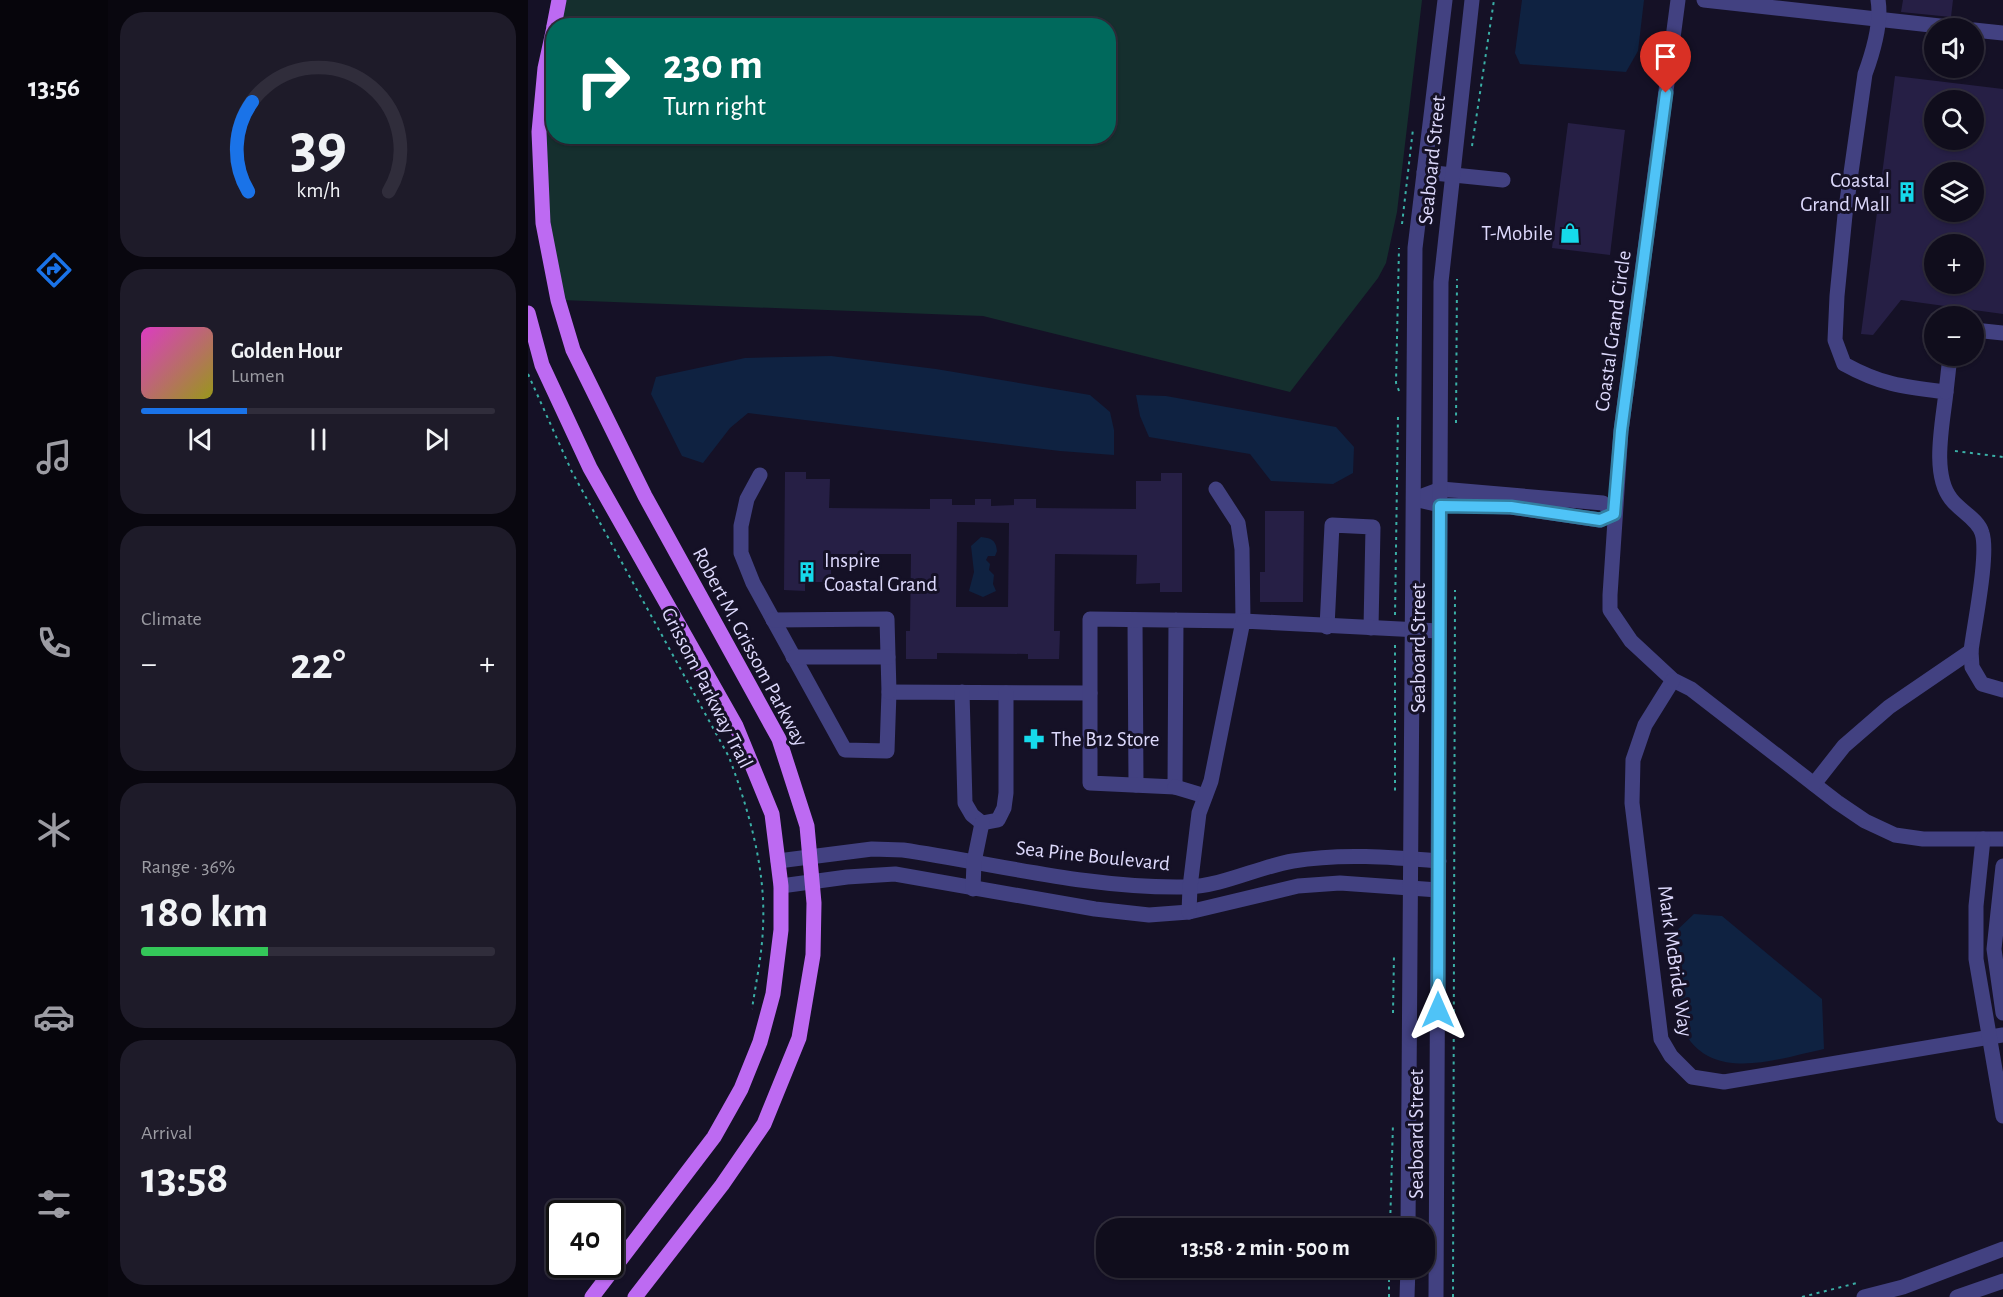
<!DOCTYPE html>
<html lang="en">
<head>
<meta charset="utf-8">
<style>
	body { margin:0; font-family:"Alegreya Sans",sans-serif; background:#1e1b29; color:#f1f3f6; height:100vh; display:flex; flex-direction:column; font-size:22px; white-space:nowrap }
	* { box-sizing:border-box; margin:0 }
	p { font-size:20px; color:#9c9ca3 }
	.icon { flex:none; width:33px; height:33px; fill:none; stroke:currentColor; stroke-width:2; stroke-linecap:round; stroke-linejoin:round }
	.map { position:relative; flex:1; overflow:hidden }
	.drawer { display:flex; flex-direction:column; gap:12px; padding:12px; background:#09070f; width:420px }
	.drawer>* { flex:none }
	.banner { position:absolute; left:18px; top:18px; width:570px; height:126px; border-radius:24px; box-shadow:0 2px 4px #0004,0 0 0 2px #302d3b; background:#00695c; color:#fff; overflow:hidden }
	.tools { position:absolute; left:1396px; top:18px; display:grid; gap:12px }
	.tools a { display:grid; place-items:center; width:60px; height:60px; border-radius:50%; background:#100d1c; box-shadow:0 2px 4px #0004,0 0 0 2px #302d3b; font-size:30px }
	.speed { position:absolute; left:18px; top:1200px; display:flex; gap:12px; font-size:30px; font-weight:700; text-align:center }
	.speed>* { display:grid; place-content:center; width:78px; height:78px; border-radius:50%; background:#100d1c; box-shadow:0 2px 4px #0004,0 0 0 2px #302d3b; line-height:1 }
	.speed .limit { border:3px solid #111; border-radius:9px; background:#fff; color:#111 }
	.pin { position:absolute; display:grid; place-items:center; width:51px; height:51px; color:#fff; margin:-62px -26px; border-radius:50% 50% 50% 0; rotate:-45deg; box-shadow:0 0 6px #0007 }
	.pin .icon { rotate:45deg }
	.me { position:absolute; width:66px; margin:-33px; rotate:0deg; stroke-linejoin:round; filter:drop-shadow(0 0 4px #0008) }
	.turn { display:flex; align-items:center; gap:21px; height:126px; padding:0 18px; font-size:27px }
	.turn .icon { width:78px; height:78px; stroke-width:2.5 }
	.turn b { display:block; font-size:42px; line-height:51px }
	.big { font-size:45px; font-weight:600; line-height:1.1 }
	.drawer .tile { flex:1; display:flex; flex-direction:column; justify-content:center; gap:9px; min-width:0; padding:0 21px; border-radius:24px; background:#1e1b29 }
	.drawer .dial { align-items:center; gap:0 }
	.dial svg { height:156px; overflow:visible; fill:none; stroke:#302d3b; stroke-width:7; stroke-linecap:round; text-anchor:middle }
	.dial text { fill:#f1f3f6; stroke:none }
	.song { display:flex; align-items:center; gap:18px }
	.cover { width:72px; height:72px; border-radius:9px; background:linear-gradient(135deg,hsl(310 70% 55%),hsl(60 70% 35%)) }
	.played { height:6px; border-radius:3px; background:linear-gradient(90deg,#1a73e8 30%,#302d3b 30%) }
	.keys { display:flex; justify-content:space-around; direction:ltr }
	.heat { display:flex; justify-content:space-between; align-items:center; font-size:33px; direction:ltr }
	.charge { height:9px; border-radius:4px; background:linear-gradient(90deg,#34c759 36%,#302d3b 0) }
	.trip { position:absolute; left:568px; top:1218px; width:339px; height:60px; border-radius:24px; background:#100d1c; box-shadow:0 2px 4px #0004,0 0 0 2px #302d3b; font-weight:600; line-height:60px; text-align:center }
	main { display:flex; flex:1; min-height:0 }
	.dock { display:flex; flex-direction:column; width:108px; justify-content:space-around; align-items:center; background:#06050b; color:#9c9ca3 }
	.dock .icon { width:42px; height:42px }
	.dock .selected { color:#1a73e8 }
	.dock b { font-size:27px; color:#f1f3f6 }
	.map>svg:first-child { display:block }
	.green { fill:#152f2e }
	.water { fill:#0f2241 }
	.building { fill:#261f45; fill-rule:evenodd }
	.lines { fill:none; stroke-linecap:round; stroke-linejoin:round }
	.path { stroke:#3aafa6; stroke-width:2; stroke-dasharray:3 4.5; stroke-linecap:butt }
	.minor { stroke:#424181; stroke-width:15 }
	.major { stroke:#bd6af2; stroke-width:15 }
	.route-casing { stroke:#337fa1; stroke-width:15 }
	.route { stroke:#4fc3f7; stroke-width:10 }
	.labels { text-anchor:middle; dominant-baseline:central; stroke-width:6; stroke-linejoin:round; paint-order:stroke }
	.street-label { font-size:21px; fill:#ddd9fc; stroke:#151126 }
	.poi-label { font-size:21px; fill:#ddd9fc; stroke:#151126; text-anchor:end }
</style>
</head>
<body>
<main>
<nav class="dock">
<b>13:56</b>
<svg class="icon selected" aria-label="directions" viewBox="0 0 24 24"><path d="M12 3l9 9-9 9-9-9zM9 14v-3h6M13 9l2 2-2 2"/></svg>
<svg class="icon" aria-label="music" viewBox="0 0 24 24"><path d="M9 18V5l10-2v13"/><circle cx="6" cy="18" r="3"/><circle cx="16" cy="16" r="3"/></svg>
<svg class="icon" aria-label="phone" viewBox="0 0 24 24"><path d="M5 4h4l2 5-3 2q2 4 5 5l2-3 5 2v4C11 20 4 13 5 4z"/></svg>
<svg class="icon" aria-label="climate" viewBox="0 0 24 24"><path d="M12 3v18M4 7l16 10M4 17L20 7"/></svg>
<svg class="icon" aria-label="car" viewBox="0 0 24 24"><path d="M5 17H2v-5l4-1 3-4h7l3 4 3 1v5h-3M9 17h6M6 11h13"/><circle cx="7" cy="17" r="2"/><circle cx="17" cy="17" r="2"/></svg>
<svg class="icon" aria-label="filters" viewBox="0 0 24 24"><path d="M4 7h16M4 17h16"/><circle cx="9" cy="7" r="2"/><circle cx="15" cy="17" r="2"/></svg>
</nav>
<section class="drawer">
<div class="tile dial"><svg viewBox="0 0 100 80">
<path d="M14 69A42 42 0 1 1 86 69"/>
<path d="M14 69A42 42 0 0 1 16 23" stroke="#1a73e8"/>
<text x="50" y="56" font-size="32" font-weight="700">39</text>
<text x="50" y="72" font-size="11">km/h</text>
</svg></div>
<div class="tile">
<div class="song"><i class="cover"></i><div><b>Golden Hour</b><p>Lumen</p></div></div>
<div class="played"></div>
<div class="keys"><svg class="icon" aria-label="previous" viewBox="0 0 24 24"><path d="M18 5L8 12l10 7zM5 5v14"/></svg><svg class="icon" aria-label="pause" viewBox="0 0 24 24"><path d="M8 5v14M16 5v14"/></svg><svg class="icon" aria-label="next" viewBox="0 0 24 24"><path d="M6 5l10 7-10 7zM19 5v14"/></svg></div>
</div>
<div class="tile"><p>Climate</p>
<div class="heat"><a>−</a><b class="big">22°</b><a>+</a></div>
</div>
<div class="tile"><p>Range · 36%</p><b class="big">180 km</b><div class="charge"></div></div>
<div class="tile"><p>Arrival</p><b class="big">13:58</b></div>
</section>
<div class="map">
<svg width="1475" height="1297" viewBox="0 0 1475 1297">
	<rect width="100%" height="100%" fill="#151126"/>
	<polygon class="green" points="36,0 894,0 869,212 858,263 850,278 762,392 455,316 33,300 15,223 20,67 25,44 26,136 580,136 580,26 30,25"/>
	<g class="water">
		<polygon points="994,0 1116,0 1110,51 1098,72 992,64 987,53"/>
		<polygon points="303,356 408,369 562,395 582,412 586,430 586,455 532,451 220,413 202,428 175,463 154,456 123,394 128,377 217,358"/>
		<polygon points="608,395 638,396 808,427 826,447 825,473 805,484 743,481 722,454 621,437 612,416"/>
		<path d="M453 537C462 538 468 539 469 551L467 556H460L458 560 462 564 461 570 466 575 465 584 468 591 455 597 441 591 446 572 443 546Z"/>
		<path d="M1166 914 1194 916 1294 999 1296 1049C1252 1058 1188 1083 1158 1035 1153 1027 1147 950 1145 934Z"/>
	</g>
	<g class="building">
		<polygon points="1375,0 1425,0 1423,17 1373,12"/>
		<path d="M1367 76 1475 89V314L1373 300 1345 335 1333 334ZM1407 100H1446V140H1407ZM1407 172H1446V212H1407ZM1407 244H1446V284H1407Z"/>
		<polygon points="1040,123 1097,130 1082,255 1024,248"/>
		<path d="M257 472H278V479H302L301 508 402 509V499H424V505H447V499H463V506L486 505V499H508V508L608 509V481H633V473H654V592H632V583L608 584 609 555 527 554 526 631H532L531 659H500V654L409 653V659H378V631H382L383 554H303V582H277V591L256 590ZM429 522 481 523 480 607H428Z"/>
		<polygon points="737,511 776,511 775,602 732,602 732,572 737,572"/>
	</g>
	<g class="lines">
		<g class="path">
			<polyline points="944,146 966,0"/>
			<polyline points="874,224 885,129"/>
			<path d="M0 374 44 472 201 757C221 811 238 869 235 927 234 955 228 982 224 1009"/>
			<polyline points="871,391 868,383 871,248"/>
			<polyline points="928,423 929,279"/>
			<polyline points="1427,451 1475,457"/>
			<polyline points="867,615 870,414"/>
			<polyline points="867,645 867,792"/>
			<polyline points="865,1013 866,955"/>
			<polyline points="862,1228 865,1123"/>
			<polyline points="861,1297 861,1268"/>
			<polyline points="925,1297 927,590"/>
			<polyline points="1274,1297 1329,1283"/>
		</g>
		<g class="minor">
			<polyline points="1150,0 1093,431 1082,595 1082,610 1103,641 1145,680 1163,689 1309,802 1337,821 1367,835 1395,839 1475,839"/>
			<polyline points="1176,0 1430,28"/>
			<path d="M1350 0C1354 23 1345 52 1337 74L1317 215 1309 296 1307 340 1316 364C1354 385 1376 387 1418 392 1415 422 1403 474 1423 499 1432 511 1450 519 1454 533 1461 554 1446 626 1443 651L1444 667 1454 684 1475 690"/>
			<polyline points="1446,30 1475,33"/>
			<polyline points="896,172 975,180"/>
			<polyline points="1446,330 1475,333"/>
			<polyline points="1418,392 1422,356"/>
			<polyline points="232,475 219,499 213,526 213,553 225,583 317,750 359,751 361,692 562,693"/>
			<polygon points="913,489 1075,503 1086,514 1072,520 983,507 912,505 886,499"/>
			<polyline points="245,620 359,619 361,692"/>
			<polyline points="607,620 608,785"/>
			<polyline points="648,620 647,787 562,783 562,619 715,621 714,549 710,523 688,489"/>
			<polyline points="799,627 804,525 845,527 843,628"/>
			<polyline points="265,657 360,657"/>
			<polyline points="1145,680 1117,725 1105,760 1104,803 1133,1039 1143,1056 1164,1077 1196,1082 1475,1035"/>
			<polyline points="434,692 437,803 444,815 454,823"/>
			<polyline points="1286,784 1316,746 1361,707 1443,651"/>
			<polyline points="647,787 677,796"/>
			<polyline points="454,823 470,820 476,808 478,793 478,693"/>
			<polyline points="1455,839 1448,906 1448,959 1475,1116"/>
			<path d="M250 861 344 849 375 850C469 864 563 889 659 887 695 886 730 867 765 861 812 853 863 857 911 861"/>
			<polyline points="1475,866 1466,949 1475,1013"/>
			<polyline points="253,886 319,877 367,874 567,909 621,915 661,912 770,886 812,883 910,890"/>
			<polyline points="445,889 446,862 454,823"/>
			<polyline points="661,912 662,887 671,813 683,781 715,621 911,631"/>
			<polyline points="880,1228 887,248 917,0"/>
			<polyline points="879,1297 880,1268"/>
			<polyline points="908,1297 913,282 944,0"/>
			<polyline points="1336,1297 1375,1287 1475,1249"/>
			<polyline points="1429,1297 1475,1281"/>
		</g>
		<g class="major">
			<polyline points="26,26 31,0"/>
			<polyline points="26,27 17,68 11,132 15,223 30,300 45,350 117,496 251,739 279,826 286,903 285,955 271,1038 236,1124 194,1185 107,1297"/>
			<polyline points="0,313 14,365 62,468 208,726 244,814 253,886 253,930 245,994 232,1042 213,1089 186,1137 64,1297"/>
		</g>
	</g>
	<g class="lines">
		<g class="route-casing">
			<polyline id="route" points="910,1010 912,506 983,507 1072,520 1086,514 1093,431 1138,93"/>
		</g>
		<use href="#route" class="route"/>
	</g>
	<defs>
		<g id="building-bare" transform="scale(1.62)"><path d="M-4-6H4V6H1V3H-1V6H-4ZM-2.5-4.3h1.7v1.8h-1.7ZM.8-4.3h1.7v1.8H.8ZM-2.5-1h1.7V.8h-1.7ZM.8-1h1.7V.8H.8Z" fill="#16daeb" stroke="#151126" stroke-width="2.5" paint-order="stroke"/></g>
		<g id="shop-bare" transform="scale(1.62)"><path d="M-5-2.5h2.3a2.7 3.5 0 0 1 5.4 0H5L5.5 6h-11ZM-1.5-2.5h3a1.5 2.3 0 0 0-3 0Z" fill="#16daeb" stroke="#151126" stroke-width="2.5" paint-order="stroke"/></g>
		<g id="pharmacy-bare" transform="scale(1.62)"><path d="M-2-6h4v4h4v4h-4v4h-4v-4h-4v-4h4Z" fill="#16daeb" stroke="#151126" stroke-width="2.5" paint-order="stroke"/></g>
	</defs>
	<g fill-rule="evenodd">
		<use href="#building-bare" x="1379" y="192"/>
		<use href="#shop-bare" x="1042" y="233"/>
		<use href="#building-bare" x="279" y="572"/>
		<use href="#pharmacy-bare" x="506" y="739"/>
	</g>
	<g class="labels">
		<g class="street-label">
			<text transform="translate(904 160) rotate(-84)">Seaboard Street</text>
			<text transform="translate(1085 331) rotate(-82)">Coastal Grand Circle</text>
			<text transform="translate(222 647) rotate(62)">Robert M. Grissom Parkway</text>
			<text transform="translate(890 648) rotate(-90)">Seaboard Street</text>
			<text transform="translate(179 688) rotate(63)">Grissom Parkway Trail</text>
			<text transform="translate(565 856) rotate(6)">Sea Pine Boulevard</text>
			<text transform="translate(1147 961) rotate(82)">Mark McBride Way</text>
			<text transform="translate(888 1134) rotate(-90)">Seaboard Street</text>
		</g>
		<g class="poi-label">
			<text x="1362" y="180">Coastal<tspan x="1362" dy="24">Grand Mall</tspan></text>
			<text x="1025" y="233">T-Mobile</text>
			<text x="296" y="560" text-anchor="start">Inspire<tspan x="296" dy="24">Coastal Grand</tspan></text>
			<text x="523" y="739" text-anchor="start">The B12 Store</text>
		</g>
	</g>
</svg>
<div class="tools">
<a><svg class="icon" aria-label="sound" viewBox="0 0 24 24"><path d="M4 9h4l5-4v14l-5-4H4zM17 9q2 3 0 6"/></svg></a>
<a><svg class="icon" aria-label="search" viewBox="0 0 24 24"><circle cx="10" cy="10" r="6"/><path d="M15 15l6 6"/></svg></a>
<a><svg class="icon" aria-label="layers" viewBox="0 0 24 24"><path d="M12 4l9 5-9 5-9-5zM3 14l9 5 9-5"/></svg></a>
<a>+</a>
<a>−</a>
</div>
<div class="speed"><div class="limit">40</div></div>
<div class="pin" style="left:1138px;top:93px;background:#d93025"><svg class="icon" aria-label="arrive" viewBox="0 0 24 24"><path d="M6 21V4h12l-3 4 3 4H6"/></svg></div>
<svg class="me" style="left:910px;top:1010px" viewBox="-20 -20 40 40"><path d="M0-17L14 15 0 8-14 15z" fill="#4fc3f7" stroke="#fff" stroke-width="4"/></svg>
<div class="trip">13:58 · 2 min · 500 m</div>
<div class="banner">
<div class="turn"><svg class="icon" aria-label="right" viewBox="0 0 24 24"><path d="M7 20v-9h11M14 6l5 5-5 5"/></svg><div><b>230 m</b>Turn right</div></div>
</div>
</div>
</main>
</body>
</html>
